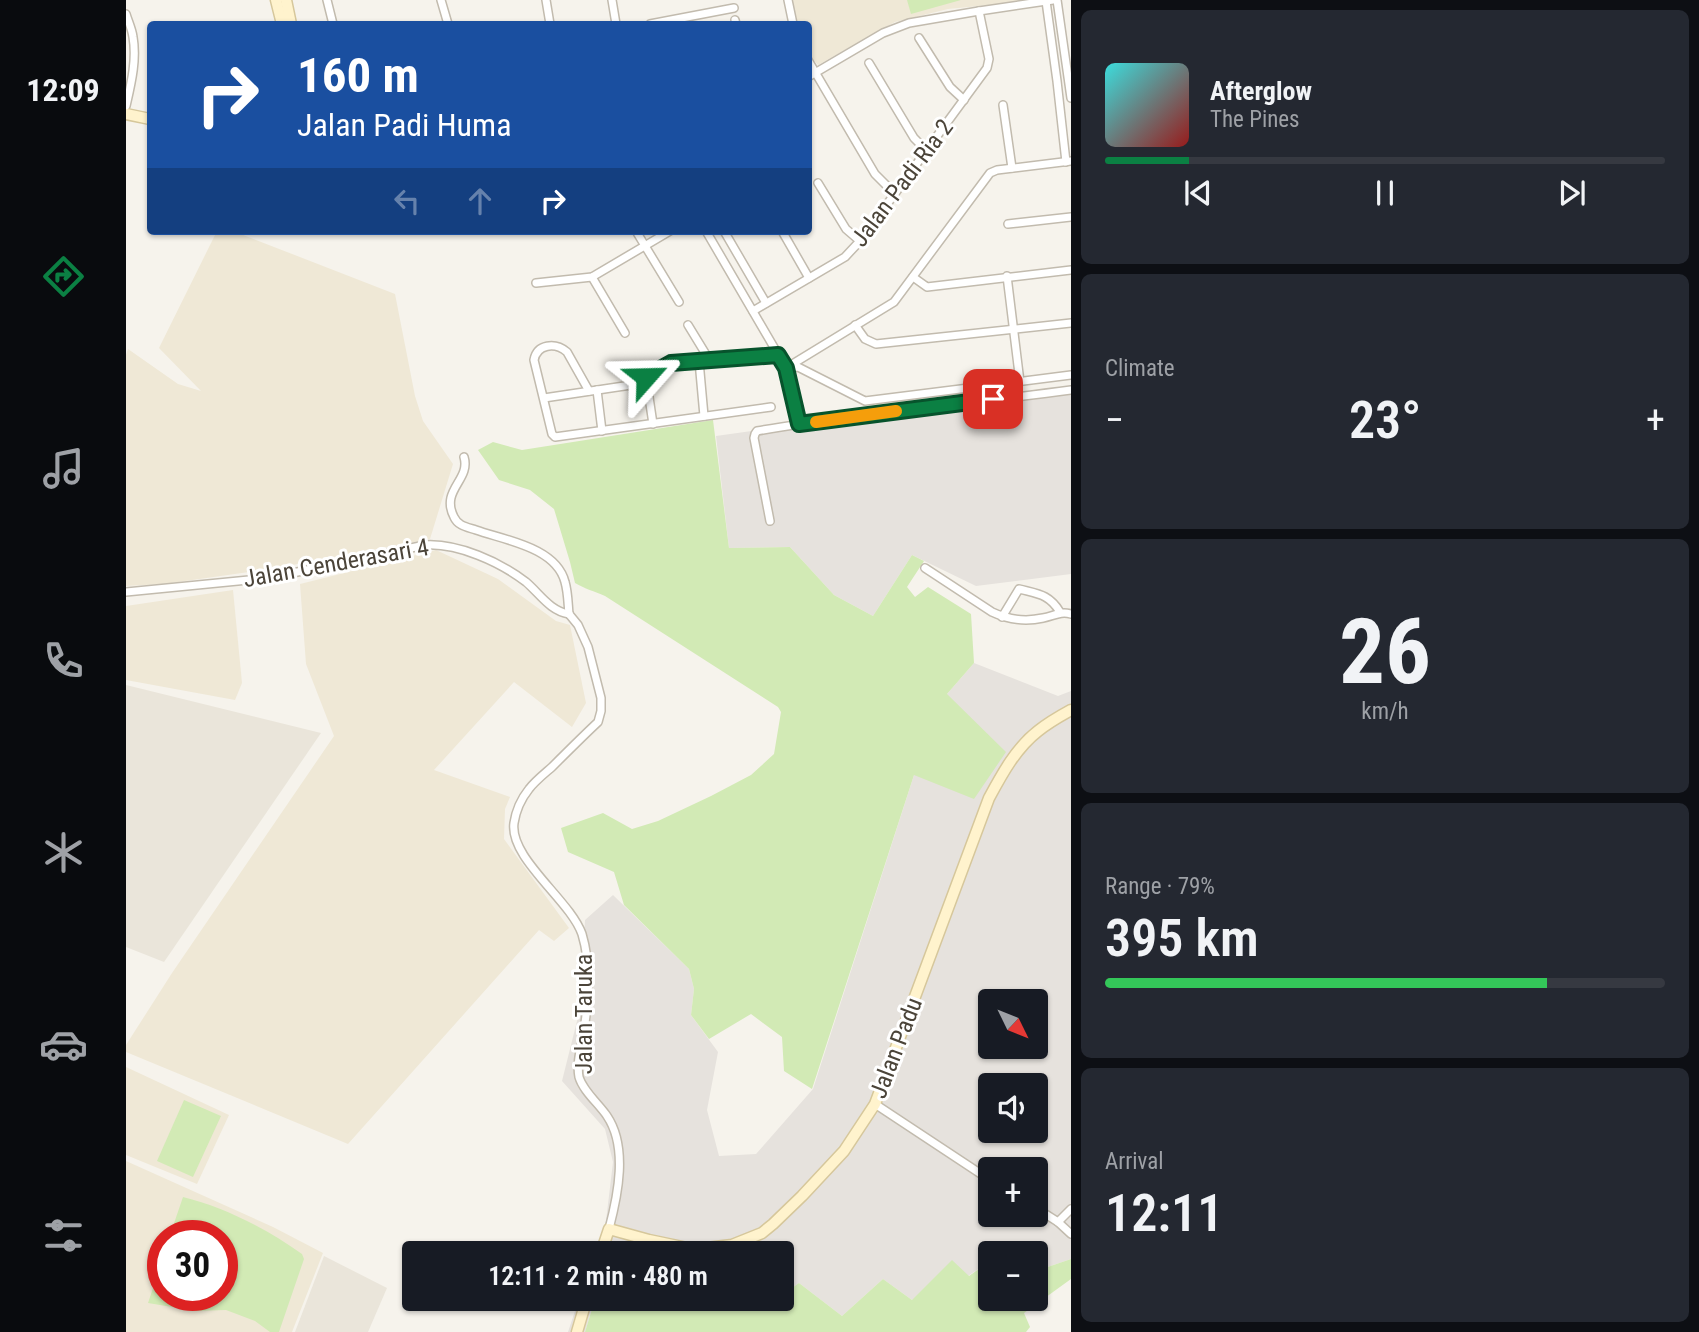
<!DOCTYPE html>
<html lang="en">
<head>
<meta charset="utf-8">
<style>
	body { margin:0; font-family:"Roboto Condensed",sans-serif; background:#242831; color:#f1f3f6; height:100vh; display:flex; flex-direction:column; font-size:26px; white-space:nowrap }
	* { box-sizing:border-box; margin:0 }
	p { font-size:23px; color:#9ea1a6 }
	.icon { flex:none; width:38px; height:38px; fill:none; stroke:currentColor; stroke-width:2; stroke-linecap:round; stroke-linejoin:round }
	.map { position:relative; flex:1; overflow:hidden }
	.drawer { display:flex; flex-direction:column; gap:10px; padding:10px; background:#0d0f14; width:628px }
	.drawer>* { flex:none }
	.banner { position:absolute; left:21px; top:21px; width:665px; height:214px; border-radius:7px; box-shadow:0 2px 5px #0004; background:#1a4fa0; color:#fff; overflow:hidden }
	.needle { width:46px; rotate:133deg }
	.buttons { position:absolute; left:852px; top:989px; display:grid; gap:14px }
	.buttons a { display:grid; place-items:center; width:70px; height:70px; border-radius:7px; background:#171b24; box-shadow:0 2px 5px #0004; font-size:35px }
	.speed { position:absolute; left:21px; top:1220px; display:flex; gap:14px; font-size:35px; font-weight:700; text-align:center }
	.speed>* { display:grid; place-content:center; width:91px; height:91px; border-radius:50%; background:#171b24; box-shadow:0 2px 5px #0004; line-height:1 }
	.speed .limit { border:10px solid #d22; background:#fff; color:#111 }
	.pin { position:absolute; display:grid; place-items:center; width:60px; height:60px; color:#fff; margin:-30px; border-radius:14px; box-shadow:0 4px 10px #0006 }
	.me { position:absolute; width:77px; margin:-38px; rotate:65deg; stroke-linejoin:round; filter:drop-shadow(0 0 5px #0008) }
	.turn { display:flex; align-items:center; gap:24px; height:147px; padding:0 35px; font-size:32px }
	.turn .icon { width:91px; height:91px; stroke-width:2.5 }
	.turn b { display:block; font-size:49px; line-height:60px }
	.lanes { display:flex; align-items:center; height:66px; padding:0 35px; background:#0003; justify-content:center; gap:35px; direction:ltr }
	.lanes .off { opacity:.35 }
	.big { font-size:52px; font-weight:600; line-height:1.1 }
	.drawer .tile { flex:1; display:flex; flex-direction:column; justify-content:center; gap:10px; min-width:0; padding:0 24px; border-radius:10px; background:#242831 }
	.drawer .dial { align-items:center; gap:0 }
	.dial b { font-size:91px; line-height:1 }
	.song { display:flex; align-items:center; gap:21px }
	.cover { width:84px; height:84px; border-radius:10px; background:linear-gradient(135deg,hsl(180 70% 55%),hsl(0 70% 35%)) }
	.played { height:7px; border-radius:4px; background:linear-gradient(90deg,#0b8043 15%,#363941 15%) }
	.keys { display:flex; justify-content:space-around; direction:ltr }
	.heat { display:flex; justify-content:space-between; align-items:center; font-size:38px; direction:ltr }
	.charge { height:10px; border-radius:5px; background:linear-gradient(90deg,#34c759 79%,#363941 0) }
	.trip { position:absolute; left:276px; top:1241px; width:392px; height:70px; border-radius:7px; background:#171b24; box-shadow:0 2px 5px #0004; font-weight:600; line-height:70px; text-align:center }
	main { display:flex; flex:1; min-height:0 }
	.menu { display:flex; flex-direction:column; width:126px; justify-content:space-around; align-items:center; background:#090b0e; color:#9ea1a6 }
	.menu .icon { width:49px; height:49px }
	.menu .selected { color:#0b8043 }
	.menu b { font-size:32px; color:#f1f3f6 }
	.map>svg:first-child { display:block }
	.residential { fill:#eae5da }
	.industrial { fill:#e6e2dd; fill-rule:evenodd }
	.education { fill:#efe8d6; fill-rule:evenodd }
	.green { fill:#d2eab5 }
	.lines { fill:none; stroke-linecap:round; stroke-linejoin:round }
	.street-casing { stroke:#c2bbae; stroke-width:10 }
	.secondary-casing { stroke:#d6c79b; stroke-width:13 }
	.street { stroke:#fff; stroke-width:7 }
	.secondary { stroke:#fff3cd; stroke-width:10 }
	.route-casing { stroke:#07532c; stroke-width:18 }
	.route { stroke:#0b8043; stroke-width:12 }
	.slow { stroke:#f59e0b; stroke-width:12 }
	.labels { text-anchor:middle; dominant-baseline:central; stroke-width:6; stroke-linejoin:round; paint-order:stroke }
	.street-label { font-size:24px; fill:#4b4439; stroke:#fff }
</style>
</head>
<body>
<main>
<nav class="menu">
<b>12:09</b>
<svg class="icon selected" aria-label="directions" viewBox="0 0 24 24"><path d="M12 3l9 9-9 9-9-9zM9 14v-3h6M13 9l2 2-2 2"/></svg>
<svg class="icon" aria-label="music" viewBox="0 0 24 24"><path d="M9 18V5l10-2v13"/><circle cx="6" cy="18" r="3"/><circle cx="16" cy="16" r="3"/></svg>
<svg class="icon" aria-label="phone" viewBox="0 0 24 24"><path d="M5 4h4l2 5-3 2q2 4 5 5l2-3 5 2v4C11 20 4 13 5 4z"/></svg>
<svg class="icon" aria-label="climate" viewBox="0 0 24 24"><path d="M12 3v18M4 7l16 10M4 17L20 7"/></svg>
<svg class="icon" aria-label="car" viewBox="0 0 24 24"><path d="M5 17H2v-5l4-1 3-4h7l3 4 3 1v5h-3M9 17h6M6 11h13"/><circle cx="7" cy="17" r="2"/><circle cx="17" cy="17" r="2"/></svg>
<svg class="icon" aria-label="filters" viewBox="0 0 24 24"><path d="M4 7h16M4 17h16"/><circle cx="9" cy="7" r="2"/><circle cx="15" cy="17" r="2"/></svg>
</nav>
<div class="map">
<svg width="945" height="1332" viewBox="0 0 945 1332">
	<rect width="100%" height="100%" fill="#f6f3ec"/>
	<g class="residential">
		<polygon points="0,685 195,733 38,962 0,947"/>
		<polygon points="198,1256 261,1288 242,1332 169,1332"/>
	</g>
	<g class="industrial">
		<polygon points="945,386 945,574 850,586 786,555 747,616 708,595 664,547 603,548 590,436"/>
		<path d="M848 663 932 696 945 691V1259L910 1271V1253H864V1261L842 1276 786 1300 757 1279 716 1316 673 1283 656 1295V1253H541L501 1244 486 1253H469L480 1221 487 1162 479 1129 436 1081 455 1005 459 920 487 895 563 969 568 989 565 1015 592 1052 581 1110 593 1156 630 1154 687 1089 788 775 821 694ZM864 1001H910V1046H864ZM864 1085H910V1130H864ZM864 1169H910V1214H864Z"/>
		<polygon points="453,1299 469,1299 459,1332 442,1332"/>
	</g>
	<g class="education">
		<polygon points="665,0 893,0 894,2 822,9 769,22 692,65 683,54 682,24 670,24"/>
		<polygon points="91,231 107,231 269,294 289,396 297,421 327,464 304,539 145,569 38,584 0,586 0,355 2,349 52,384 75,391 33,348"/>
		<polygon points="310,550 372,579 430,621 444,625 460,703 446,727 388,682 308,770 384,797 379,809 378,839 443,928 428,941 413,930 222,1144 0,1052 0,1045 46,973 208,736 180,664 174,584"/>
		<polygon points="107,590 116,683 109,700 0,680 0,606"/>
		<polygon points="0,1067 103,1115 71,1184 0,1155"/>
		<path d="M0 1161 147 1227 197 1253 166 1332H0ZM37 1236H96V1295H37Z"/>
	</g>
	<g class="green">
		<polygon points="781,0 835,0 785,14"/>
		<path d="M587 420 603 548 664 547 708 595 747 616 786 555 798 561 781 587 789 597 802 587 845 614 848 663 821 694 880 752 848 799 788 775 686 1089 658 1071 656 1037 625 1014 583 1039 565 1015 568 989 563 969 498 905 488 872 442 852 435 828 477 813 506 829 532 821 585 796 625 775 648 754 655 712 652 707 479 596C468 591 459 589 449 583L444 562 428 509 404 490 373 480 352 450 367 442 396 450Z"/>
		<polygon points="58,1100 95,1116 67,1177 31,1161"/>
		<path d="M57 1197C98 1207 141 1229 176 1254L178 1259 153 1332H144L129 1321 100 1310 70 1311 22 1303 37 1258V1295H96V1236L44 1235Z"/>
		<polygon points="501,1244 541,1253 486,1253"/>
		<polygon points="945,1259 945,1279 898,1313 904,1327 900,1332 459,1332 469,1299 641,1298 648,1301 652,1299 656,1298 656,1295 673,1283 716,1316 757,1279 786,1300 826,1260 843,1276 864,1261 864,1298 910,1298 910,1271"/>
	</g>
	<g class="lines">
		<g class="street-casing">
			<g id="street">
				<polyline points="201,0 207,24"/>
				<polyline points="315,0 322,24"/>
				<polyline points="420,0 424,24"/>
				<polyline points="486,0 490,24"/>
				<polyline points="662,0 667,24"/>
				<polyline points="931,0 945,98"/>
				<polyline points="920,1 931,81 940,162"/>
				<path d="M0 14C2 21 6 29 7 37 11 60 5 84 0 106"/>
				<polyline points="609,20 610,24"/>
				<polyline points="524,24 608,8"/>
				<polyline points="793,38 824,87 838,100"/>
				<polyline points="682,60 749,174 768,193"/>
				<polyline points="743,63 788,138 800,150"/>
				<polyline points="682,77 757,33 783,23 853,11 927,0"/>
				<polyline points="877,105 886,168"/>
				<polyline points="692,183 720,229 734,241"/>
				<polyline points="882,224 945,217"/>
				<polyline points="510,231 553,302"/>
				<polyline points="580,231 660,368 673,424"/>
				<polyline points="598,231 640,303"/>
				<polyline points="656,231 683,278"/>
				<polyline points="881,276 894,382"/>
				<polyline points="466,277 499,333"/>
				<polyline points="787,277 801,287 945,270"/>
				<polyline points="410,283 466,277 544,231"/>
				<polyline points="627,311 719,257 734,241 861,68 863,59 853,11"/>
				<polyline points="562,325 584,361"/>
				<polyline points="729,325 739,339 750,344 945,323"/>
				<polyline points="573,361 578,416"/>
				<polyline points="660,368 768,302 864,173 871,170 945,161"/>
				<polyline points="662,368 672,367 739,401 945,375"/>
				<polyline points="520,377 527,424"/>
				<polyline points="471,390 476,431"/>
				<path d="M463 391 441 352C429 342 411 344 408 360L426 434 429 437 645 407"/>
				<polyline points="418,398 505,385 545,363 652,355"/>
				<path d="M338 457C345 480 314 490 328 517 332 526 341 527 350 530 378 540 430 547 439 582 442 592 442 604 443 614"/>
				<path d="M644 521 628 438 629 434 631 431C735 413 840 404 945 390"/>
				<path d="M799 568 866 612C883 620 899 622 917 618 928 616 934 611 945 614"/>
				<path d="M0 592 143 578 299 545C332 543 374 562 400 582 414 594 424 611 443 614"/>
				<path d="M443 614 452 625 462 647 475 698V711L472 722C456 737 441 752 426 767 418 774 409 781 403 789 395 799 390 810 388 823 383 858 444 900 456 934 465 964 463 999 458 1029 456 1044 450 1062 453 1077 457 1091 473 1104 481 1116 502 1147 492 1195 483 1229"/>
				<path d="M876 617 893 589C912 594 923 594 934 612"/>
				<polyline points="749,1104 864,1180"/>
				<polyline points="910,1208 932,1222 945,1234"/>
				<polyline points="932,1222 945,1209"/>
			</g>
		</g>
		<g class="secondary-casing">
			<g id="secondary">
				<polyline points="150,0 156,24"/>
				<polyline points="160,0 165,24"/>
				<polyline points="0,114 24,119"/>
				<path d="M475 1253 483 1229 523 1240 566 1249 581 1248 606 1245 636 1233 647 1224 676 1196 718 1151 749 1104 863 798C876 774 890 748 912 731 922 723 934 716 945 710"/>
				<polyline points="451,1332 461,1298"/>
			</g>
		</g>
		<use href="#street" class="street"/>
		<use href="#secondary" class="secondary"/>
	</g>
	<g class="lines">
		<g class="route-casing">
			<polyline id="route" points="520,377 545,363 652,355 660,368 673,424 867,399"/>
		</g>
		<use href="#route" class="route"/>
		<polyline class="slow" points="690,422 770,411"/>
	</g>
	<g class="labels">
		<g class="street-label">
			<text transform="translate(776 183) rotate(-53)">Jalan Padi Ria 2</text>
			<text transform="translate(210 563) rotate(-10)">Jalan Cenderasari 4</text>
			<text transform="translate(458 1014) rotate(-90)">Jalan Taruka</text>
			<text transform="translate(770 1048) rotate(-69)">Jalan Padu</text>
		</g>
	</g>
</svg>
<div class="buttons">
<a><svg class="needle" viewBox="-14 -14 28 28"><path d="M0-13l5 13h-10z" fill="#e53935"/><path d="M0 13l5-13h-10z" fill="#9ea1a6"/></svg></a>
<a><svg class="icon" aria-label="sound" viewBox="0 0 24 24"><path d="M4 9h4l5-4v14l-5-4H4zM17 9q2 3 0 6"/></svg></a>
<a>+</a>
<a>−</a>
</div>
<div class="speed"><div class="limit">30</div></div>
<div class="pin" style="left:867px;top:399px;background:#d93025"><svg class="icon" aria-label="arrive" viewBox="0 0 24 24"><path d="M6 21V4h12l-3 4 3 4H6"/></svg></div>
<svg class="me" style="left:520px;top:377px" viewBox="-20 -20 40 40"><path d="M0-17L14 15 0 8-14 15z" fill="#0b8043" stroke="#fff" stroke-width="4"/></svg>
<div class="trip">12:11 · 2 min · 480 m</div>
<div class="banner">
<div class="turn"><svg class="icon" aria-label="right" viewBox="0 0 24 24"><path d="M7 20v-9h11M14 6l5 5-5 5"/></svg><div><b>160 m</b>Jalan Padi Huma</div></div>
<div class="lanes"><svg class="icon off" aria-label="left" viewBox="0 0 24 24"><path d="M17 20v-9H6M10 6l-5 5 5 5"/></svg><svg class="icon off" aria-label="ahead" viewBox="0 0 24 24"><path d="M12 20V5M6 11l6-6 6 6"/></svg><svg class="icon" aria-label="right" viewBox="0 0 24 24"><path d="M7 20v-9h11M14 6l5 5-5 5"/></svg></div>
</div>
</div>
<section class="drawer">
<div class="tile">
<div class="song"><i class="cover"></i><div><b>Afterglow</b><p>The Pines</p></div></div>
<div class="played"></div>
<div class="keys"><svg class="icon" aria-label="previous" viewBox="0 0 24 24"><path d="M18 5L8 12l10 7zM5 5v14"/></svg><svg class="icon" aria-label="pause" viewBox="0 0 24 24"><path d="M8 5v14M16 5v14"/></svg><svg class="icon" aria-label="next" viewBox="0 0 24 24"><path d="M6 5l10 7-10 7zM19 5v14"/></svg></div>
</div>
<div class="tile"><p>Climate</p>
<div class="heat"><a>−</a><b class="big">23°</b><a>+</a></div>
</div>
<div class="tile dial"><b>26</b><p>km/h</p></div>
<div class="tile"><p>Range · 79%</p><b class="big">395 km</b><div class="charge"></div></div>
<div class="tile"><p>Arrival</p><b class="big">12:11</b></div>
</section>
</main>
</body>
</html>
